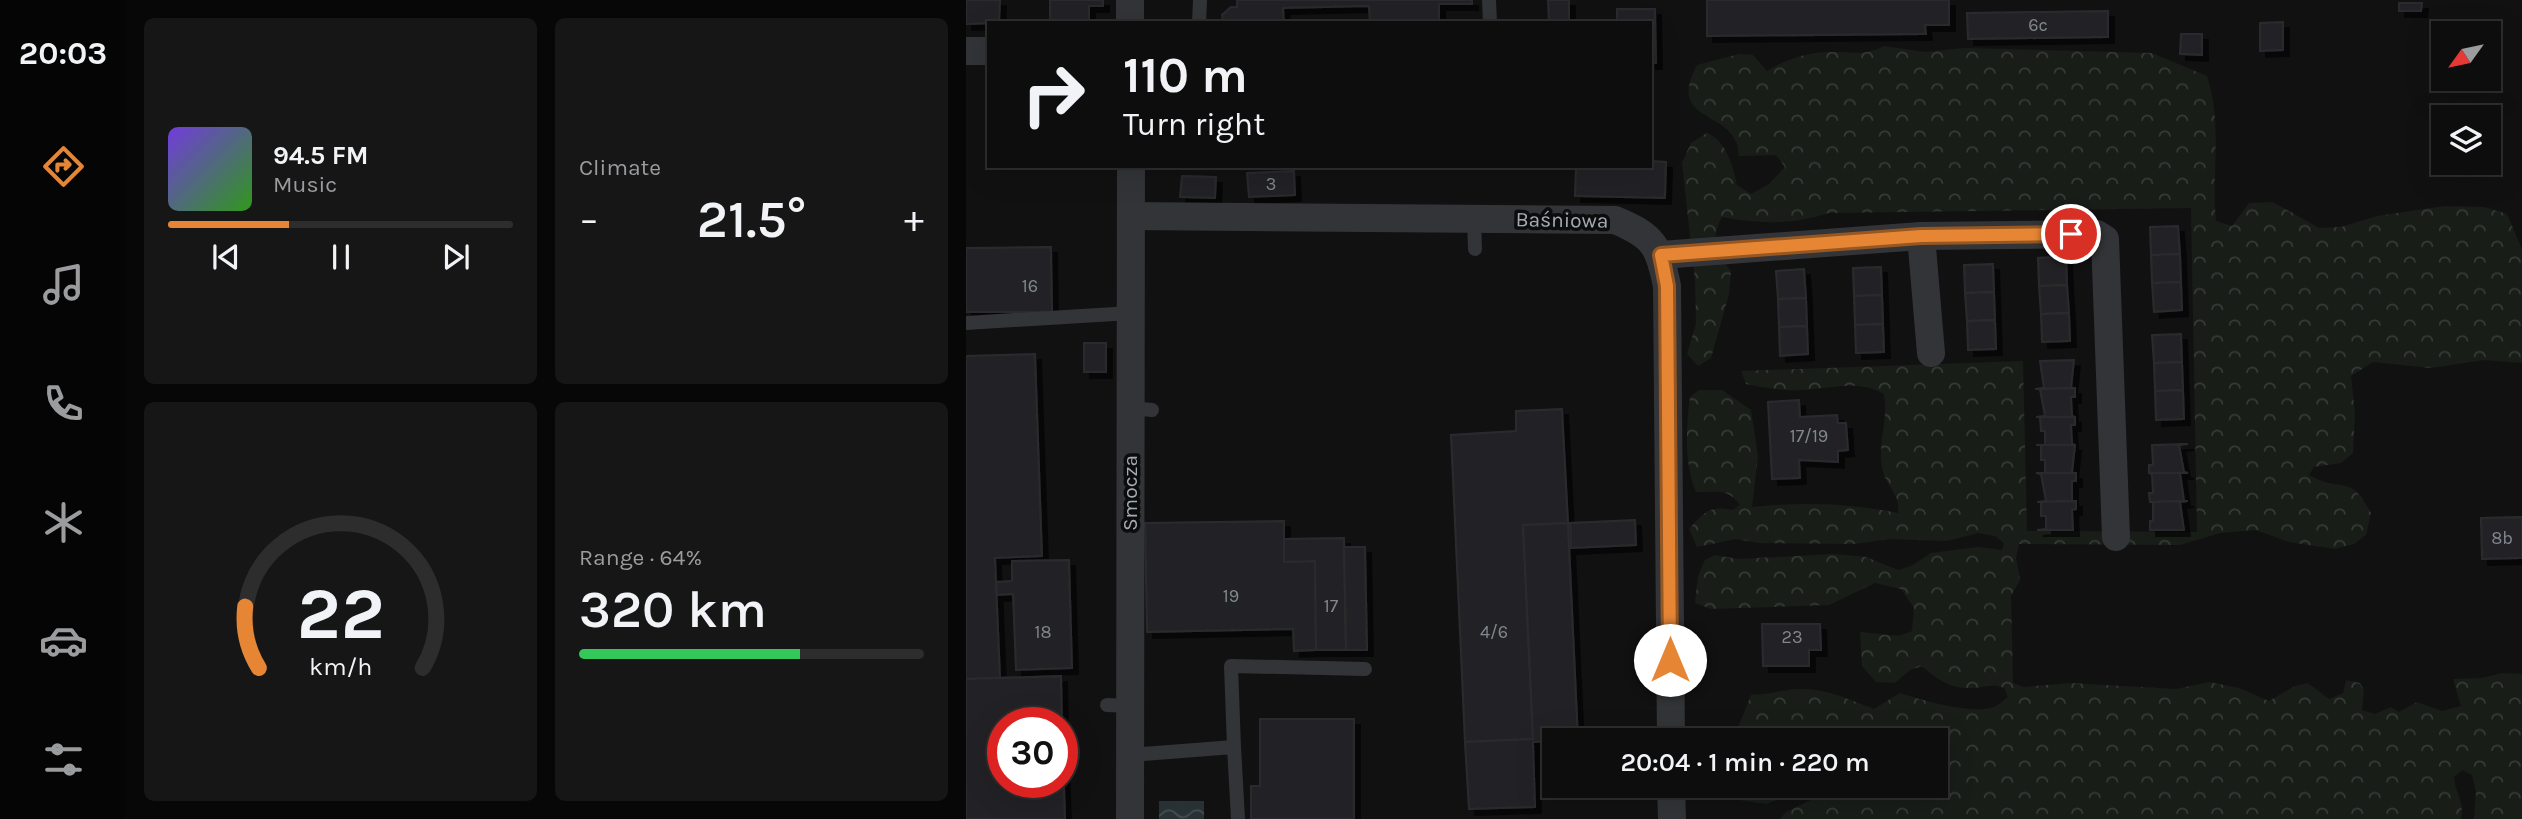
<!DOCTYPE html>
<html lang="en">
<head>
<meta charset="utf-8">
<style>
	body { margin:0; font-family:Karla,sans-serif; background:#161617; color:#f1f3f6; height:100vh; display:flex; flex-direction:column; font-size:26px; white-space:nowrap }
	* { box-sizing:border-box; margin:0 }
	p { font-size:23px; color:#9a9c9e }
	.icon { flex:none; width:38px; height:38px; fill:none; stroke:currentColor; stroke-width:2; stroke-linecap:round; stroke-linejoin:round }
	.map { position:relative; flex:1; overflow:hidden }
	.sheet { display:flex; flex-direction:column; gap:18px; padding:18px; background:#070708; width:840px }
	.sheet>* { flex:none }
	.banner { position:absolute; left:21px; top:21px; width:665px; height:147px; border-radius:0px; box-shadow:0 7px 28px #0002,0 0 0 2px #2d2d2e; background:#0d0d0e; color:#f1f3f6; overflow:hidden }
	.needle { width:46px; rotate:237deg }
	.buttons { position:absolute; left:1465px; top:21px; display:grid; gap:14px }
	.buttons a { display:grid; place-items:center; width:70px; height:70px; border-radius:0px; background:#0d0d0e; box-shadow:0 7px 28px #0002,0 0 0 2px #2d2d2e; font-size:35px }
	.speed { position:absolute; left:21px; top:707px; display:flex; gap:14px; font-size:35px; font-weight:700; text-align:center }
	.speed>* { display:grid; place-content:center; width:91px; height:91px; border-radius:50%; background:#0d0d0e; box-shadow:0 7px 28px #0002,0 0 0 2px #2d2d2e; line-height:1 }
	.speed .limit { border:10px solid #d22; background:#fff; color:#111 }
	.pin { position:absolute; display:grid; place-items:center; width:60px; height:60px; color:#fff; margin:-30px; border:4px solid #fff; border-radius:50%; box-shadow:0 2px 7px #0007 }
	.me { position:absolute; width:77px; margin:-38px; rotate:0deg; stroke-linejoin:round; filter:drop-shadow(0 0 5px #0008) }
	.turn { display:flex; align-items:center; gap:24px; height:147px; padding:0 21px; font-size:32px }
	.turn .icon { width:91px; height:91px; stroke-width:2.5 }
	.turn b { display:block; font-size:49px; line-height:60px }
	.big { font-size:52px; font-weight:600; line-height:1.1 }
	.sheet .widget { flex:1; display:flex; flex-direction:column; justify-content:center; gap:10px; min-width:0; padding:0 24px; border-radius:10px; background:#161617 }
	.sheet .dial { align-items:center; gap:0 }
	.dial svg { height:182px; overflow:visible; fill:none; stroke:#2d2d2e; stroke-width:7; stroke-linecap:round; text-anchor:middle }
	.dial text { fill:#f1f3f6; stroke:none }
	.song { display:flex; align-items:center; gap:21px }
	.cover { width:84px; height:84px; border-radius:10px; background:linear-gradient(135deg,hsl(260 70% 55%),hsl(110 70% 35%)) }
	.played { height:7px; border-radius:4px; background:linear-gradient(90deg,#e68635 35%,#2d2d2e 35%) }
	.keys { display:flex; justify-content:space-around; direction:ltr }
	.heat { display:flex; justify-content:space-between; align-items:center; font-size:38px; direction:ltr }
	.charge { height:10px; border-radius:5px; background:linear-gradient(90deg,#34c759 64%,#2d2d2e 0) }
	.sheet .tiles { flex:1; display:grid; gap:18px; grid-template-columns:repeat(2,1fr) }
	.trip { position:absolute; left:576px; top:728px; width:406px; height:70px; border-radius:0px; background:#0d0d0e; box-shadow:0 7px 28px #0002,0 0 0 2px #2d2d2e; font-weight:600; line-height:70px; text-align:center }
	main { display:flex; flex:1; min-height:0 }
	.tabs { display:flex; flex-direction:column; width:126px; justify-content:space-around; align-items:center; background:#050506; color:#9a9c9e }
	.tabs .icon { width:49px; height:49px }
	.tabs .selected { color:#e68635 }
	.tabs b { font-size:32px; color:#f1f3f6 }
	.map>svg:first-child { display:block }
	.forest { fill:url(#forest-crowns) }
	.water { fill:url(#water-waves) }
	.building { fill:#242426; stroke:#2b2c2e; stroke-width:2; filter:url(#shadow) }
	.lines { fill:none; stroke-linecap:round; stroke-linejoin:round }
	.lane { stroke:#323437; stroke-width:14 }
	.street { stroke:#323437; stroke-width:28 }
	.route-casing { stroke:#965722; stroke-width:18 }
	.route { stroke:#e68635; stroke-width:12 }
	.labels { text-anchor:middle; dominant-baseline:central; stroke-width:7; stroke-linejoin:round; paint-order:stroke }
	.number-label { font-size:18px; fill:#82888e }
	.street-label { font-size:21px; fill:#a3abb2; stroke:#0c0c0d }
</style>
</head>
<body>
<main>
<nav class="tabs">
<b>20:03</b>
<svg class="icon selected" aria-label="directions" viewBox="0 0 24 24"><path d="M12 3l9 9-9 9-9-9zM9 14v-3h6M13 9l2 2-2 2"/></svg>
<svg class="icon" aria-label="music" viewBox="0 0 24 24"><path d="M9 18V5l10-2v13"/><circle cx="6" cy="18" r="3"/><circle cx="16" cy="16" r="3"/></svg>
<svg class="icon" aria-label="phone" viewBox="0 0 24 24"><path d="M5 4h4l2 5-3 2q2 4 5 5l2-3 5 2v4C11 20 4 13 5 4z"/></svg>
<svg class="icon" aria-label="climate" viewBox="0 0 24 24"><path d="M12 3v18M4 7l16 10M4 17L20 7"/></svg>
<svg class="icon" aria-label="car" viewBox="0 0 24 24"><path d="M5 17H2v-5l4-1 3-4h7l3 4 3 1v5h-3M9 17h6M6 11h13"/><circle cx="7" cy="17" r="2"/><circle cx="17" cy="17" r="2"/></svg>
<svg class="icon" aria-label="filters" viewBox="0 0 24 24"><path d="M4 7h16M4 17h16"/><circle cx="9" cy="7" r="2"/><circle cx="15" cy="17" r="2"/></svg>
</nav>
<section class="sheet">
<div class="tiles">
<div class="widget">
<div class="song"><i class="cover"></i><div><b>94.5 FM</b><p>Music</p></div></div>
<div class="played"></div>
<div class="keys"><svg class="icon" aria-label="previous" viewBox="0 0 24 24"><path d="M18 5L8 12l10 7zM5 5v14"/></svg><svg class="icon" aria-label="pause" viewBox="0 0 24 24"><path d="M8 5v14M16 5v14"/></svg><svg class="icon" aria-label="next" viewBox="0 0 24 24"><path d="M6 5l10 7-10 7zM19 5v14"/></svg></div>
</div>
<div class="widget"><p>Climate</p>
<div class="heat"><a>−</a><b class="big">21.5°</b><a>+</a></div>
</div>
<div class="widget dial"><svg viewBox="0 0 100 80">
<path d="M14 69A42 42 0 1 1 86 69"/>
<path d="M14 69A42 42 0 0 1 8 42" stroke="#e68635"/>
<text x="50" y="56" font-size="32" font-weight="700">22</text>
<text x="50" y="72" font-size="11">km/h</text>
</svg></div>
<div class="widget"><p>Range · 64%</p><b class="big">320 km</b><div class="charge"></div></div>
</div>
</section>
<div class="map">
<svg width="1556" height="819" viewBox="0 0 1556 819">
	<defs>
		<pattern id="forest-crowns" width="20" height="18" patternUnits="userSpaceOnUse" patternTransform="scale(1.75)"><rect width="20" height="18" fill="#181d18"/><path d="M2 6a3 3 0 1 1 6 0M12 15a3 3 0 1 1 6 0" fill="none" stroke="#363b37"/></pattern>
		<pattern id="water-waves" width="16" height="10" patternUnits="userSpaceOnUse" patternTransform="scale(1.75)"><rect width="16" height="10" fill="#283235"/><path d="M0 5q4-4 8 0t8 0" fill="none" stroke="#444d50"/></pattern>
		<filter id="shadow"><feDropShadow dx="6" dy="6" stdDeviation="0" flood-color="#0009"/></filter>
	</defs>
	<rect width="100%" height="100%" fill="#111112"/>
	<g class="forest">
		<path d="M918 46 959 52 999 48 1186 53 1241 76C1257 125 1245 171 1250 221L1266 226 1283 203 1307 202 1353 228 1375 227 1411 216 1479 206 1518 207 1541 214 1556 249V363L1518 360 1465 368 1407 362 1385 376 1389 413 1387 453 1375 463 1348 467 1343 475C1376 494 1384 472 1405 513L1400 535 1388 544 1369 549 1323 542 1290 530 1254 533 1214 545 1053 544 1050 558 1054 580 1045 596 1047 683 1058 687 1104 683 1210 689 1243 682 1273 688 1303 701 1329 686 1342 683 1363 699 1377 693 1380 680 1394 683 1398 690 1396 710 1409 714 1425 707 1433 712 1451 702 1476 711 1495 706 1487 679 1516 678 1536 673 1556 674V819H1508L1510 792 1506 775 1496 770 1488 777C1489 793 1499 802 1495 819H814L820 812 845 800 844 786H970V740H767L785 695C803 695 818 689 834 689 860 688 884 700 908 709L934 693C955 700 1006 715 1028 707 1033 705 1038 700 1042 697L1038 688C1027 683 1017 688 1005 688 984 689 971 679 956 666L944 670 929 683 910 682 896 666 894 632 933 636 946 631 948 608 935 589 909 583 863 605 745 609 729 603 732 576 739 560 749 555 772 559 868 554 900 557 932 570 945 566 965 553 1012 547 1036 550 1038 543 1029 536 1012 533 981 541 924 539 888 544 793 543 770 539 731 547 723 529C738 512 744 505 767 510L774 505C761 487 750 493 730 492 718 464 720 427 724 397L733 390H756L785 410 792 456 786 507C836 502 882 503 932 513 935 496 922 488 917 472 910 446 923 421 918 394 892 379 864 389 836 390 817 391 799 388 780 384L775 371 1057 361 1061 531 1231 532 1225 208 863 213C826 225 794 224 756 217 744 239 750 253 765 271L763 294 745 358 732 366 721 354 730 323 729 281 716 163 725 143 741 133C760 141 767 165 771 185L785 194 803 184 819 167 810 155 773 156C772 151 772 144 769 140 756 111 702 119 731 65L773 54 787 55 801 71C822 58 844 51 870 52 891 52 897 56 918 46Z"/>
		<polygon points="756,786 841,786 801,804 760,798"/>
	</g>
	<rect class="water" x="193" y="801" width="45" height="18"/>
	<g class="building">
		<polygon points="0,0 34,0 33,23 0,24"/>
		<polygon points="84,0 137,0 137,6 123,6 123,23 84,23"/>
		<polygon points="271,0 506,0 506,4 473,4 473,23 404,23 403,6 317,8 318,23 257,23 256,15 265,7 271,7"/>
		<polygon points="582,0 603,0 603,23 583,23"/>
		<polygon points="741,0 983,0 983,25 959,25 960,34 741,36"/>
		<polygon points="1433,3 1456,3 1455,11 1433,11"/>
		<polygon points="651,9 689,9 690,63 684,63 684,23 651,23"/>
		<polygon points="1142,11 1142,37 1002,39 1001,13"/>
		<polygon points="1317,22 1317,50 1294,51 1294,23"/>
		<polygon points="1215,34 1236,34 1236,55 1214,54"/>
		<polygon points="684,161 700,162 699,198 609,196 610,166 684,166"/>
		<polygon points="328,171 329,195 283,197 281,173"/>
		<polygon points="216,176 250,177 249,198 214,197"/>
		<polygon points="1212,226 1214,254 1185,255 1184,227"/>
		<polygon points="85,247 86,312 0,312 0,248"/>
		<polygon points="1214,254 1215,282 1186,283 1185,255"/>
		<polygon points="1100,256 1101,285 1073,286 1072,258"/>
		<polygon points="1027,264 1028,292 999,293 998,265"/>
		<polygon points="915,267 916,295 888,296 887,268"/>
		<polygon points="838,269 840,298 812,299 810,271"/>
		<polygon points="1215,282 1216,310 1188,312 1186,283"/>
		<polygon points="1101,285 1103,313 1075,314 1073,286"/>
		<polygon points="1028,292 1029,320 1001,321 999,293"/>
		<polygon points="916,295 917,324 889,325 888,296"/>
		<polygon points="840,298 841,326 813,327 812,299"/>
		<polygon points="1103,313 1104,341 1076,342 1075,314"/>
		<polygon points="1029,320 1030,349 1002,350 1001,321"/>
		<polygon points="917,324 918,352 890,353 889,325"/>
		<polygon points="841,326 842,354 814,356 813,327"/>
		<polygon points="1215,334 1216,362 1188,363 1186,335"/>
		<rect x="118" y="343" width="22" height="29"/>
		<polygon points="69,354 76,556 29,558 34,678 0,679 0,356"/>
		<polygon points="1108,360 1105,388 1109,388 1069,389 1078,388 1074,361"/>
		<polygon points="1216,362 1217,390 1189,391 1188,363"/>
		<polygon points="1109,388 1109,397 1105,397 1106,416 1109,417 1070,417 1079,416 1074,389 1069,389"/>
		<polygon points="1217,390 1218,419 1190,420 1189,391"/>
		<polygon points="833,400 834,417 871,415 872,423 880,423 882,450 872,451 872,462 833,460 834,478 806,479 802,402"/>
		<polygon points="596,409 602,523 557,525 567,739 499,742 485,435 550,431 550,411"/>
		<polygon points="1070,417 1109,417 1109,425 1105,425 1106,444 1109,445 1070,445 1079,445 1079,431 1075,431 1074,417"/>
		<polygon points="1222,444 1213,445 1218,472 1222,473 1183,473 1183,465 1187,465 1186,445"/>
		<polygon points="1070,445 1109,445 1106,473 1110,473 1070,473 1079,473 1079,460 1075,460 1075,445"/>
		<polygon points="1070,473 1110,473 1110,481 1106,481 1106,501 1110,501 1071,502 1080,501 1075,474"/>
		<polygon points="1183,473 1222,473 1214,473 1218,501 1222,501 1184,502 1183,493 1187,493 1186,474"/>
		<polygon points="1110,501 1110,509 1106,510 1107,530 1071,530 1080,529 1080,516 1075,516 1075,502 1071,502"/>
		<polygon points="1222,501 1214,502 1218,530 1184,530 1184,521 1187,521 1187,502 1183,502 1184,502"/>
		<polygon points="1556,517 1556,558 1516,559 1515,518"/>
		<polygon points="669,520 670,545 605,548 604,523"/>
		<polygon points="318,521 318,562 349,561 350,650 328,651 327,629 181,632 179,523"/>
		<polygon points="602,523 612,740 567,742 569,807 503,809 499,742 567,739 557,525"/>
		<polygon points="378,538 380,650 350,650 349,561 318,562 318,539"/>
		<polygon points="378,547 399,547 401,650 380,650"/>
		<polygon points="103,560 106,668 50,670 47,594 31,595 30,582 46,581 46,561"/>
		<polygon points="796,624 854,624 855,650 843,650 843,666 797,666"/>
		<polygon points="95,676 96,723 37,723 37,782 96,782 96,724 99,819 0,819 0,679"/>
		<polygon points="294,719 388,719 388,819 285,819 285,786 294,786"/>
	</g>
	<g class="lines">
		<g class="lane">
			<polyline points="523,0 524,23"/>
			<polyline points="233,23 234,0"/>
			<polyline points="508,219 509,249"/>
			<polyline points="0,323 165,313"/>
			<polyline points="165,408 186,410"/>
			<polyline points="141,705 164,706"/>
			<polyline points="268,747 265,666 399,669"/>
			<polyline points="164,755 268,747 272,819"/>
		</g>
		<g class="street">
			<polyline points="164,0 164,23"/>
			<polyline points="0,51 23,51"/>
			<path d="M165 216 649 220C688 236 693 246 701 286L705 740"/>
			<polyline points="955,236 965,353"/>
			<polyline points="695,255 955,236 1131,234 1139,239 1150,537"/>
			<polyline points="705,786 706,819"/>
			<polyline points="164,819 165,166"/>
		</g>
	</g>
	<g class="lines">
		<g class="route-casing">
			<polyline id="route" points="704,660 701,286 695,255 955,236 1105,234"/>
		</g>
		<use href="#route" class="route"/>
	</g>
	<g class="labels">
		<g class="number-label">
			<text x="1072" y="25">6c</text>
			<text x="305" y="184">3</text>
			<text x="64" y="286">16</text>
			<text x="843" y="436">17/19</text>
			<text x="1536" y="538">8b</text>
			<text x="265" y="596">19</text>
			<text x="365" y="606">17</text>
			<text x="77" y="632">18</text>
			<text x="528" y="632">4/6</text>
			<text x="826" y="637">23</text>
		</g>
		<g class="street-label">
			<text transform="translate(596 220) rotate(1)">Baśniowa</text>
			<text transform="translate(164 493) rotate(-90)">Smocza</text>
		</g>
	</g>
</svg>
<div class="buttons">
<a><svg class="needle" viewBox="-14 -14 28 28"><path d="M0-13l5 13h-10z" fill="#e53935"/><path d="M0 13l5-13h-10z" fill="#9a9c9e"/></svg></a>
<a><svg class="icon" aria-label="layers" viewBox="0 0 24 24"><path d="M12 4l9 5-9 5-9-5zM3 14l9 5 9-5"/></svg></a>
</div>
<div class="speed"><div class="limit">30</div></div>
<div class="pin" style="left:1105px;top:234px;background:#d93025"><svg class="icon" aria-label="arrive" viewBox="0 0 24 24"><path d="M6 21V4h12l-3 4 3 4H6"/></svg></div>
<svg class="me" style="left:704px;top:660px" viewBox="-20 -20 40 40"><circle r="19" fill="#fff"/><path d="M0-13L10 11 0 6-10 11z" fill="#e68635"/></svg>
<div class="trip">20:04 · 1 min · 220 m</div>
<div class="banner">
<div class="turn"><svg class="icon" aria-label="right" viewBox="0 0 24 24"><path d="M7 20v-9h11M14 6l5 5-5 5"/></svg><div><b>110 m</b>Turn right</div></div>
</div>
</div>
</main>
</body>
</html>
